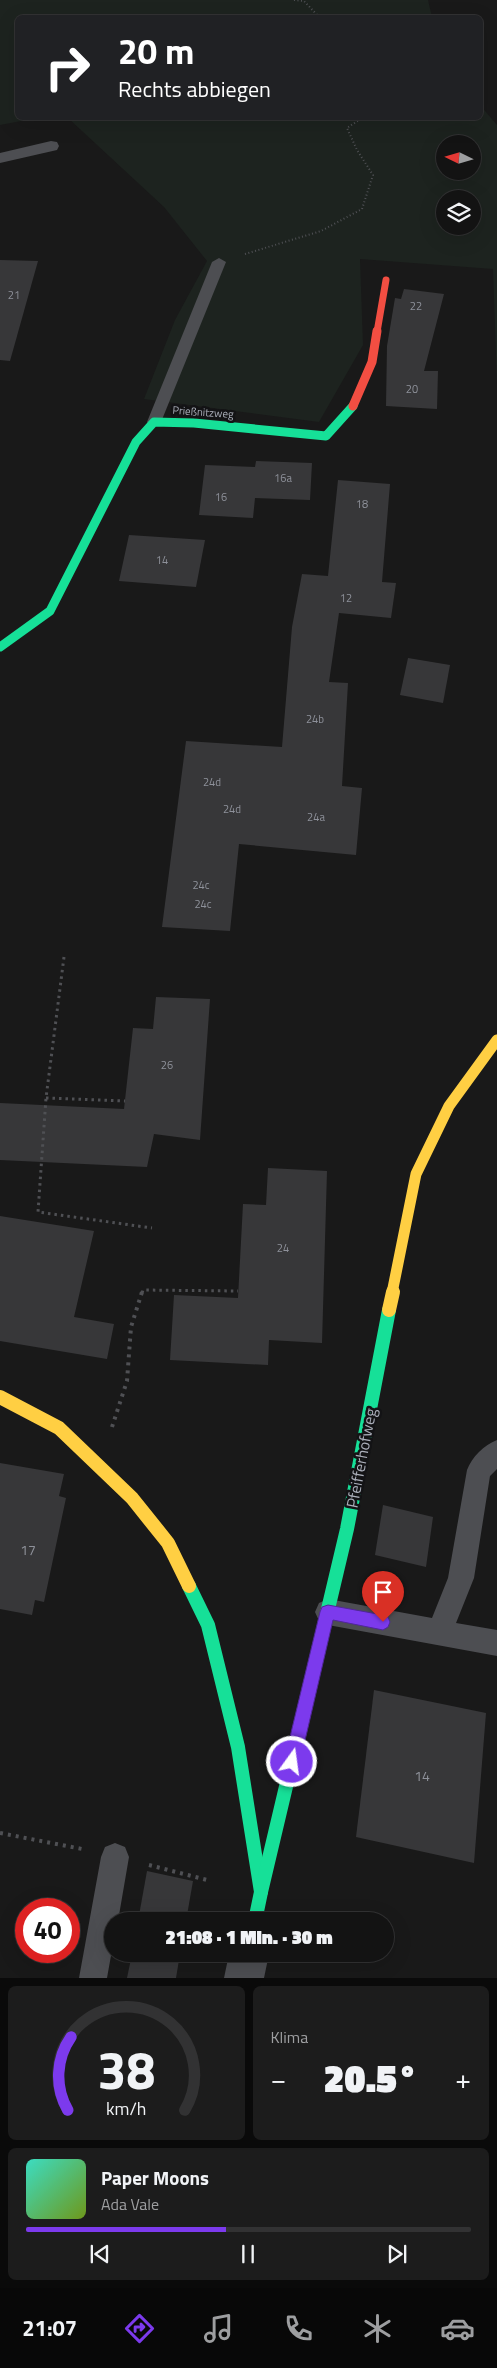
<!DOCTYPE html>
<html lang="de">
<head>
<meta charset="utf-8">
<style>
	body { margin:0; font-family:"Titillium Web",sans-serif; background:#1c1c1c; color:#f1f3f6; height:100vh; display:flex; flex-direction:column; font-size:19px; white-space:nowrap }
	* { box-sizing:border-box; margin:0 }
	p { font-size:16px; color:#9d9ea0 }
	.icon { flex:none; width:28px; height:28px; fill:none; stroke:currentColor; stroke-width:2; stroke-linecap:round; stroke-linejoin:round }
	.map { position:relative; height:1978px; overflow:hidden }
	.drawer { display:flex; flex-direction:column; gap:8px; padding:8px; background:#0a0a0a; flex:1 }
	.drawer>* { flex:none }
	.banner { position:absolute; left:15px; top:15px; width:468px; height:105px; border-radius:8px; box-shadow:0 5px 20px #0002,0 0 0 1px #323233; background:#202124; color:#fff; overflow:hidden }
	.needle { width:32px; rotate:275deg }
	.tools { position:absolute; left:436px; top:135px; display:grid; gap:10px }
	.tools a { display:grid; place-items:center; width:45px; height:45px; border-radius:50%; background:#131313; box-shadow:0 5px 20px #0002,0 0 0 1px #323233; font-size:25px }
	.speed { position:absolute; left:15px; top:1898px; display:flex; gap:10px; font-size:25px; font-weight:700; text-align:center }
	.speed>* { display:grid; place-content:center; width:65px; height:65px; border-radius:50%; background:#131313; box-shadow:0 5px 20px #0002,0 0 0 1px #323233; line-height:1 }
	.speed .limit { border:8px solid #d22; background:#fff; color:#111 }
	.pin { position:absolute; display:grid; place-items:center; width:42px; height:42px; color:#fff; margin:-51px -21px; border-radius:50% 50% 50% 0; rotate:-45deg; box-shadow:0 0 5px #0007 }
	.pin .icon { rotate:45deg }
	.me { position:absolute; width:55px; margin:-28px; rotate:14deg; stroke-linejoin:round; filter:drop-shadow(0 0 4px #0008) }
	.turn { display:flex; align-items:center; gap:18px; height:105px; padding:0 20px; font-size:22px }
	.turn .icon { width:65px; height:65px; stroke-width:2.5 }
	.turn b { display:block; font-size:35px; line-height:42px }
	.big { font-size:38px; font-weight:800; line-height:1.1 }
	.drawer .card { flex:1; display:flex; flex-direction:column; justify-content:center; gap:8px; min-width:0; padding:0 18px; border-radius:8px; background:#1c1c1c }
	.drawer .dial { align-items:center; gap:0 }
	.dial svg { height:130px; overflow:visible; fill:none; stroke:#323233; stroke-width:7; stroke-linecap:round; text-anchor:middle }
	.dial text { fill:#f1f3f6; stroke:none }
	.song { display:flex; align-items:center; gap:15px }
	.cover { width:60px; height:60px; border-radius:8px; background:linear-gradient(135deg,hsl(170 70% 55%),hsl(80 70% 35%)) }
	.played { height:5px; border-radius:2px; background:linear-gradient(90deg,#7c3aed 45%,#323233 45%) }
	.keys { display:flex; justify-content:space-around; direction:ltr }
	.heat { display:flex; justify-content:space-between; align-items:center; font-size:28px; direction:ltr }
	.drawer .tiles { flex:1; display:grid; gap:8px; grid-template-columns:1fr 1fr }
	.card:last-child { grid-column:span 2 }
	.trip { position:absolute; left:104px; top:1912px; width:290px; height:50px; border-radius:25px; background:#131313; box-shadow:0 5px 20px #0002,0 0 0 1px #323233; font-weight:800; line-height:50px; text-align:center }
	.tab-bar { display:flex; height:80px; justify-content:space-around; align-items:center; background:#080808; color:#9d9ea0 }
	.tab-bar .icon { width:35px; height:35px }
	.tab-bar .selected { color:#7c3aed }
	.tab-bar b { font-size:22px; color:#f1f3f6 }
	.map>svg:first-child { display:block }
	.green { fill:#1d231f; fill-rule:evenodd }
	.building { fill:#373739 }
	.lines { fill:none; stroke-linecap:round; stroke-linejoin:round }
	.path-far2 { stroke:#4f5054; stroke-width:2; stroke-dasharray:1 2.5; stroke-linecap:butt }
	.path-far1 { stroke:#4f5054; stroke-width:3; stroke-dasharray:2.5 4; stroke-linecap:butt }
	.path { stroke:#4f5054; stroke-width:4; stroke-dasharray:3 5; stroke-linecap:butt }
	.lane { fill:#4d4e52; fill-rule:evenodd }
	.street { fill:#4d4e52; fill-rule:evenodd }
	.fast-far1 { stroke:#16e098; stroke-width:9 }
	.fast { stroke:#16e098; stroke-width:14 }
	.slow-far1 { stroke:#ffcf43; stroke-width:11 }
	.slow { stroke:#ffcf43; stroke-width:14 }
	.jam-far1 { stroke:#f24e42; stroke-width:7 }
	.jam { stroke:#f24e42; stroke-width:9 }
	.route { fill:#7c3aed; stroke:#51269a }
	.labels { text-anchor:middle; dominant-baseline:central; stroke-width:5; stroke-linejoin:round; paint-order:stroke }
	.number-label { font-size:11px; fill:#8e919a }
	.far-street-label { font-size:11px; fill:#abafba; stroke:#131315 }
	.near-number-label { font-size:14px; fill:#8e919a }
	.near-street-label { font-size:16px; fill:#abafba; stroke:#131315 }
</style>
</head>
<body>
<div class="map">
<svg width="497" height="1978" viewBox="0 0 497 1978">
	<rect width="100%" height="100%" fill="#191919"/>
	<g class="green">
		<polygon points="0,0 428,0 432,17 18,18 18,118 37,118 0,125"/>
		<path d="M480 105 497 125V384L493 269 360 259 363 345 319 422 144 399 175 320 207 261 164 207 68 118H480ZM445 144H472V171H445ZM445 199H472V226H445Z"/>
	</g>
	<g class="building">
		<polygon points="0,260 38,261 10,361 0,360"/>
		<polygon points="404,289 444,294 424,371 438,371 437,409 386,406 387,346 395,298 401,299"/>
		<polygon points="256,461 312,463 310,500 255,498 253,518 199,515 205,465 255,467"/>
		<polygon points="338,480 390,484 382,582 396,583 391,618 339,613 329,682 348,683 342,786 362,788 356,855 239,844 230,931 162,927 186,741 282,747 292,627 302,574 328,576"/>
		<polygon points="129,535 205,540 196,587 119,581"/>
		<polygon points="408,658 450,665 443,703 400,695"/>
		<polygon points="156,997 210,999 200,1140 154,1134 147,1167 0,1160 0,1103 124,1109 133,1028 153,1029"/>
		<polygon points="268,1168 327,1171 322,1343 269,1340 268,1365 170,1360 174,1295 238,1298 243,1204 266,1205"/>
		<polygon points="0,1216 94,1231 74,1317 114,1324 107,1359 0,1341"/>
		<polygon points="0,1463 64,1474 59,1496 66,1498 44,1602 35,1600 32,1615 0,1609"/>
		<polygon points="383,1505 433,1517 426,1567 375,1555"/>
		<polygon points="374,1690 486,1713 474,1863 356,1837"/>
		<polygon points="147,1871 193,1881 186,1921 138,1921"/>
		<polygon points="132,1954 180,1954 176,1978 127,1978"/>
	</g>
	<g class="lines">
		<g class="path-far2">
			<polyline points="294,0 304,1 320,18"/>
			<polyline points="245,254 321,231 362,209 373,175 357,150 347,128 362,118"/>
		</g>
		<g class="path-far1">
			<polyline points="64,957 46,1098 38,1212 152,1228"/>
			<polyline points="46,1098 125,1101"/>
			<polyline points="142,1293 143,1290 238,1291"/>
		</g>
		<g class="path">
			<polyline points="112,1427 127,1381 131,1327 142,1292"/>
			<polyline points="0,1833 82,1849"/>
			<polyline points="149,1865 211,1881"/>
		</g>
		<g class="lane">
			<polygon points="219,258 226,262 161,422 159,425 149,425 147,422 212,262"/>
			<path d="M497 1440V1469L490 1476 474 1578 456 1623 497 1630V1656L328 1625 319 1621 315 1612 319 1603 328 1599 432 1618 448 1578 467 1470C472 1457 484 1445 497 1440Z"/>
			<polygon points="115,1843 125,1847 129,1857 118,1921 112,1921 112,1950 107,1978 79,1978 101,1857 105,1847"/>
		</g>
		<g class="street">
			<polygon points="51,141 57,142 59,146 57,150 0,163 0,153"/>
			<polygon points="229,1954 269,1954 264,1978 224,1978"/>
		</g>
		<polyline class="fast-far1" points="0,647 50,611 136,442 154,422 194,423 326,436 353,406"/>
		<g class="fast">
			<polyline points="189,1586 208,1625 238,1747 261,1892 255,1921"/>
			<polyline points="261,1892 347,1529 389,1310"/>
		</g>
		<polyline class="slow-far1" points="392,1293 416,1174 449,1106 497,1040"/>
		<g class="slow">
			<polyline points="389,1310 393,1292"/>
			<polyline points="0,1397 59,1428 132,1498 168,1543 189,1586"/>
		</g>
		<polyline class="jam-far1" points="377,332 386,280"/>
		<polyline class="jam" points="353,406 372,362 377,331"/>
	</g>
	<polygon class="route" points="328,1605 383,1615 388,1617 390,1622 388,1627 383,1630 333,1620 300,1762 297,1767 292,1769 286,1767 284,1762 320,1612 322,1607"/>
	<g class="labels">
		<g class="number-label">
			<text x="14" y="295">21</text>
			<text x="416" y="306">22</text>
			<text x="412" y="389">20</text>
			<text x="283" y="478">16a</text>
			<text x="221" y="497">16</text>
			<text x="362" y="504">18</text>
			<text x="162" y="560">14</text>
			<text x="346" y="598">12</text>
			<text x="315" y="719">24b</text>
			<text x="212" y="782">24d</text>
			<text x="232" y="809">24d</text>
			<text x="316" y="817">24a</text>
			<text x="201" y="885">24c</text>
			<text x="203" y="904">24c</text>
			<text x="167" y="1065">26</text>
			<text x="283" y="1248">24</text>
		</g>
		<g class="far-street-label">
			<text transform="translate(203 412) rotate(4)">Prießnitzweg</text>
		</g>
		<g class="near-number-label">
			<text x="28" y="1549">17</text>
			<text x="422" y="1775">14</text>
		</g>
		<g class="near-street-label">
			<text transform="translate(361 1458) rotate(-79)">Pfeifferhofweg</text>
		</g>
	</g>
</svg>
<div class="tools">
<a><svg class="needle" viewBox="-14 -14 28 28"><path d="M0-13l5 13h-10z" fill="#e53935"/><path d="M0 13l5-13h-10z" fill="#9d9ea0"/></svg></a>
<a><svg class="icon" aria-label="layers" viewBox="0 0 24 24"><path d="M12 4l9 5-9 5-9-5zM3 14l9 5 9-5"/></svg></a>
</div>
<div class="speed"><div class="limit">40</div></div>
<div class="pin" style="left:383px;top:1622px;background:#d93025"><svg class="icon" aria-label="arrive" viewBox="0 0 24 24"><path d="M6 21V4h12l-3 4 3 4H6"/></svg></div>
<svg class="me" style="left:292px;top:1762px" viewBox="-20 -20 40 40"><circle r="17" fill="#7c3aed" stroke="#fff" stroke-width="3"/><path d="M0-11L8 9 0 5-8 9z" fill="#fff"/></svg>
<div class="trip">21:08 · 1 Min. · 30 m</div>
<div class="banner">
<div class="turn"><svg class="icon" aria-label="right" viewBox="0 0 24 24"><path d="M7 20v-9h11M14 6l5 5-5 5"/></svg><div><b>20 m</b>Rechts abbiegen</div></div>
</div>
</div>
<section class="drawer">
<div class="tiles">
<div class="card dial"><svg viewBox="0 0 100 80">
<path d="M14 69A42 42 0 1 1 86 69"/>
<path d="M14 69A42 42 0 0 1 16 24" stroke="#7c3aed"/>
<text x="50" y="56" font-size="32" font-weight="700">38</text>
<text x="50" y="72" font-size="11">km/h</text>
</svg></div>
<div class="card"><p>Klima</p>
<div class="heat"><a>−</a><b class="big">20.5°</b><a>+</a></div>
</div>
<div class="card">
<div class="song"><i class="cover"></i><div><b>Paper Moons</b><p>Ada Vale</p></div></div>
<div class="played"></div>
<div class="keys"><svg class="icon" aria-label="previous" viewBox="0 0 24 24"><path d="M18 5L8 12l10 7zM5 5v14"/></svg><svg class="icon" aria-label="pause" viewBox="0 0 24 24"><path d="M8 5v14M16 5v14"/></svg><svg class="icon" aria-label="next" viewBox="0 0 24 24"><path d="M6 5l10 7-10 7zM19 5v14"/></svg></div>
</div>
</div>
</section>
<nav class="tab-bar">
<b>21:07</b>
<svg class="icon selected" aria-label="directions" viewBox="0 0 24 24"><path d="M12 3l9 9-9 9-9-9zM9 14v-3h6M13 9l2 2-2 2"/></svg>
<svg class="icon" aria-label="music" viewBox="0 0 24 24"><path d="M9 18V5l10-2v13"/><circle cx="6" cy="18" r="3"/><circle cx="16" cy="16" r="3"/></svg>
<svg class="icon" aria-label="phone" viewBox="0 0 24 24"><path d="M5 4h4l2 5-3 2q2 4 5 5l2-3 5 2v4C11 20 4 13 5 4z"/></svg>
<svg class="icon" aria-label="climate" viewBox="0 0 24 24"><path d="M12 3v18M4 7l16 10M4 17L20 7"/></svg>
<svg class="icon" aria-label="car" viewBox="0 0 24 24"><path d="M5 17H2v-5l4-1 3-4h7l3 4 3 1v5h-3M9 17h6M6 11h13"/><circle cx="7" cy="17" r="2"/><circle cx="17" cy="17" r="2"/></svg>
</nav>
</body>
</html>
